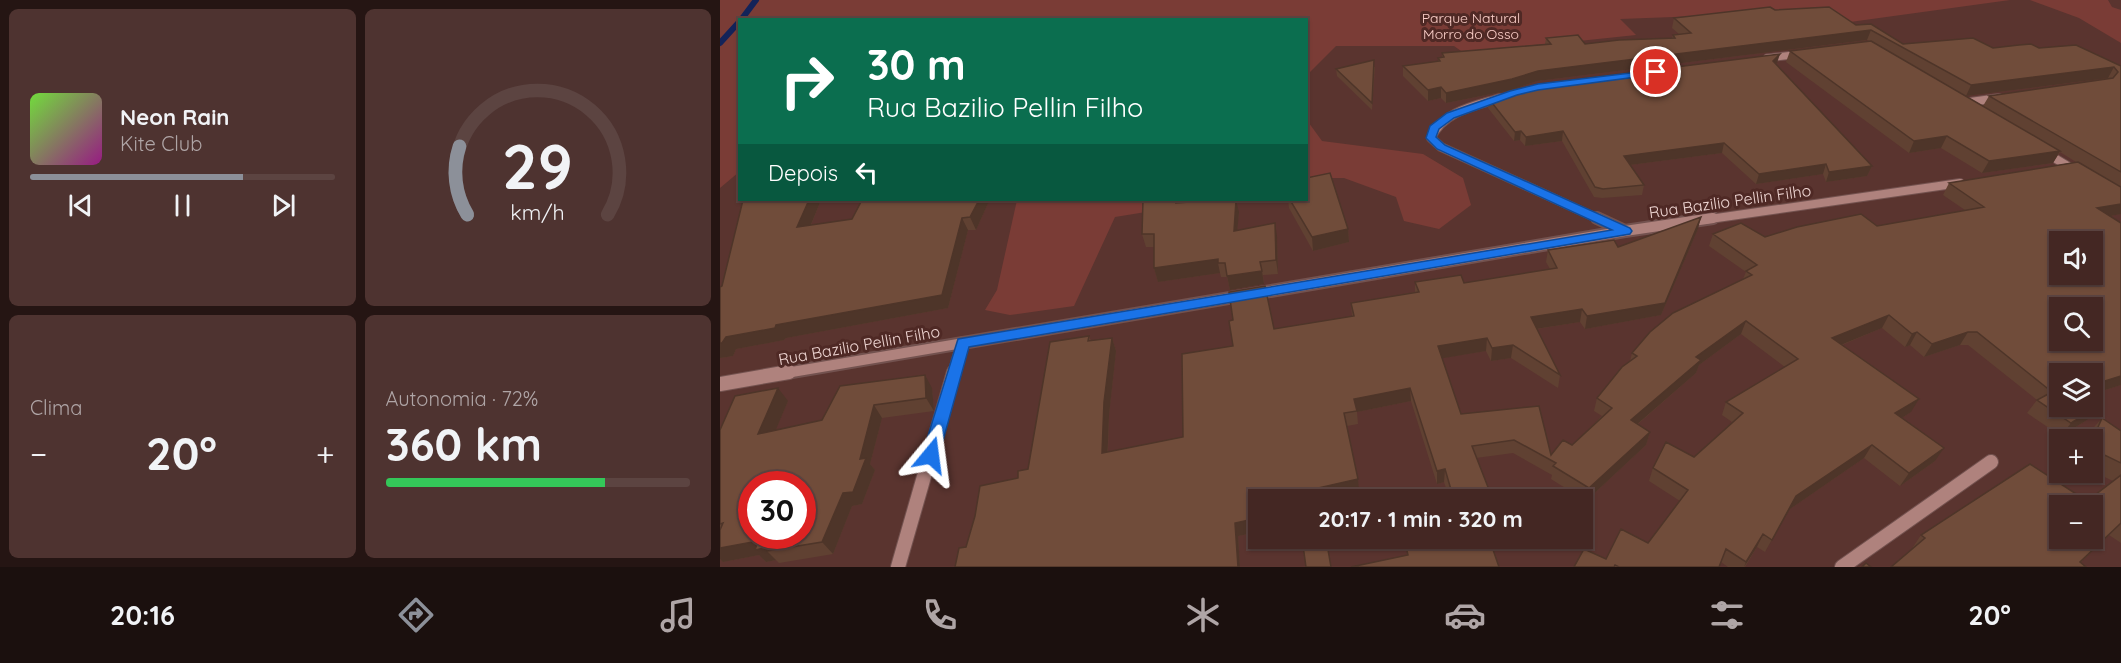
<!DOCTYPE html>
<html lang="pt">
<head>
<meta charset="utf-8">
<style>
	body { margin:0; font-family:Quicksand,sans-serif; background:#4e3330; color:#f1f3f6; height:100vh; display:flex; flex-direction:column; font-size:22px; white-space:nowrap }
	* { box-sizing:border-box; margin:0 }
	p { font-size:20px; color:#afa5a6 }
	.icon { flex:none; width:33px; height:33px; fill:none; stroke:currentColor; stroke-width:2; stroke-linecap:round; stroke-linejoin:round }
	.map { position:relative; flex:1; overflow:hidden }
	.drawer { display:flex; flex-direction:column; gap:9px; padding:9px; background:#251513; width:720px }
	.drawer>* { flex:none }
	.hud { position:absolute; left:18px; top:18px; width:570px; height:183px; border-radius:0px; box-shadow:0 2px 4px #0004,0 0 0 2px #5c4441; background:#0b6e4f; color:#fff; overflow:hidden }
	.fabs { position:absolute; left:1329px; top:231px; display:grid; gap:12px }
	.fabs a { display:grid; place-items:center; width:54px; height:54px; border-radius:0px; background:#442723; box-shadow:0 2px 4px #0004,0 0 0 2px #5c4441; font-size:30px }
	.speed { position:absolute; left:18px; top:471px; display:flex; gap:12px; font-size:30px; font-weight:700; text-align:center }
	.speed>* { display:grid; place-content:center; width:78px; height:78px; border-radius:50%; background:#442723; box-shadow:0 2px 4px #0004,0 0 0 2px #5c4441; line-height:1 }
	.speed .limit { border:9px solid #d22; background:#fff; color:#111 }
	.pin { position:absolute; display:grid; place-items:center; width:51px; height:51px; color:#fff; margin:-26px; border:3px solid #fff; border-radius:50%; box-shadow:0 2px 6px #0007 }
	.me { position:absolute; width:66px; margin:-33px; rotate:16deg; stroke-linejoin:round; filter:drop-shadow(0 0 4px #0008) }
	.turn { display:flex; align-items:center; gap:21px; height:126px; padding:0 30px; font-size:27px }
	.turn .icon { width:78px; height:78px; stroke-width:2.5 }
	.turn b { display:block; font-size:42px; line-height:51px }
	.then { display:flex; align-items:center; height:57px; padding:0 30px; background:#0003; gap:12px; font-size:22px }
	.big { font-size:45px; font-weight:700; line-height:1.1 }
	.drawer .tile { flex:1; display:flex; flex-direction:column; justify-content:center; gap:9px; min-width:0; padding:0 21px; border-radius:9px; background:#4e3330 }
	.drawer .dial { align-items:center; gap:0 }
	.dial svg { height:156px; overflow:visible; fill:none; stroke:#5c4441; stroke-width:7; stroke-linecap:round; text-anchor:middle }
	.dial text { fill:#f1f3f6; stroke:none }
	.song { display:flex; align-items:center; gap:18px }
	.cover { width:72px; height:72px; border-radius:9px; background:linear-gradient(135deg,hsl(100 70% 55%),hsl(310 70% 35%)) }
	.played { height:6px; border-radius:3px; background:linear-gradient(90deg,#8c9099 70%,#5c4441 70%) }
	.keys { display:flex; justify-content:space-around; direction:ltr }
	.heat { display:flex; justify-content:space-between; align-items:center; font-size:33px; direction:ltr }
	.charge { height:9px; border-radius:4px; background:linear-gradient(90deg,#34c759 72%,#5c4441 0) }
	.drawer .tiles { flex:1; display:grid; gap:9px; grid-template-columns:repeat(2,1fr) }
	.trip { position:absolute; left:528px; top:489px; width:345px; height:60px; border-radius:0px; background:#442723; box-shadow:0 2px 4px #0004,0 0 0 2px #5c4441; font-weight:700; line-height:60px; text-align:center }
	.dock { display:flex; height:96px; justify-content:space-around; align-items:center; background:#1b100e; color:#afa5a6 }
	.dock .icon { width:42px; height:42px }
	.dock .active { color:#8c9099 }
	.dock b { font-size:27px; color:#f1f3f6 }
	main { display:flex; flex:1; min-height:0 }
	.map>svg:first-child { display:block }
	.green { fill:#7a3c36 }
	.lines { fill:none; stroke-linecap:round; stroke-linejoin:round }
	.stream { stroke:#132359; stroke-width:6 }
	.minor-far3-casing { stroke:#73524f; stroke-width:9 }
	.minor-far2-casing { stroke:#73524f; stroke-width:10 }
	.minor-far1-casing { stroke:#73524f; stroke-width:14 }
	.minor-casing { stroke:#73524f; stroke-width:16 }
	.minor-far3 { stroke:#af827d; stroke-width:7 }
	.minor-far2 { stroke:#af827d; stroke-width:8 }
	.minor-far1 { stroke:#af827d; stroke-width:10 }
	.minor { stroke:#af827d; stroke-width:14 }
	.wall { fill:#604132; fill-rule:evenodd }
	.shaded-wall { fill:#4e3529 }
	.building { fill:#704c3a; stroke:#4e3529; stroke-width:1.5; fill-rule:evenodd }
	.route { fill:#1a73e8; stroke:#114b97; stroke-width:1.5 }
	.labels { text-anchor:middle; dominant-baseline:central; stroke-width:6; stroke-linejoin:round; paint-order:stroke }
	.far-park-label { font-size:14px; fill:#fdd0ca; stroke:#4f2925 }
	.street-label { font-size:16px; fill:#eed5d2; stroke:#4f2925 }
</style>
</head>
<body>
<main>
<section class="drawer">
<div class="tiles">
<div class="tile">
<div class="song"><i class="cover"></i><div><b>Neon Rain</b><p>Kite Club</p></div></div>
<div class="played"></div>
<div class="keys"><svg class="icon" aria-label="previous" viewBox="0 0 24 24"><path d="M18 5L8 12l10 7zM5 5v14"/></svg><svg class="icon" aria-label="pause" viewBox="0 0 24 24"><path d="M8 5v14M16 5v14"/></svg><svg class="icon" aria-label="next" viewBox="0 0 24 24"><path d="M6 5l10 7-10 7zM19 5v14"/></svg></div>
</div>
<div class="tile dial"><svg viewBox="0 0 100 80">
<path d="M14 69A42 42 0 1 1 86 69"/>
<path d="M14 69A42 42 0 0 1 10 34" stroke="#8c9099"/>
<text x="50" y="56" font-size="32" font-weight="700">29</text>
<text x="50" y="72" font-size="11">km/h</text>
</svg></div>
<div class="tile"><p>Clima</p>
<div class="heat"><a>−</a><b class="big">20°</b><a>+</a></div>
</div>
<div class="tile"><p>Autonomia · 72%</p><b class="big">360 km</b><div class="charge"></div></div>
</div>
</section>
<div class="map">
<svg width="1401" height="567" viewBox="0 0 1401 567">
	<rect width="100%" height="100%" fill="#5a342f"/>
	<g class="green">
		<polygon points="0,0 1290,0 1130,22 1111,11 900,19 916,35 744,53 734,46 616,46 587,75 586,20 20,20 19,172 0,188"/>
		<polygon points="1310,0 1388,0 1392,7 1401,10 1401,43 1359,18"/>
		<polygon points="586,119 602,141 703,154 743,178 751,205 719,229 684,221 676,197 624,178 587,178"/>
		<polygon points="297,200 500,200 395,217 354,306 290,315 265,310 277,290"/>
	</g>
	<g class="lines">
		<g class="stream">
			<polyline points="21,20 36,0"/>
			<polyline points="0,43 20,21"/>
		</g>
		<g class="minor-far3-casing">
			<polyline id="minor-far3" points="1047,58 1082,54"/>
		</g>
		<g class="minor-far2-casing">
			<g id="minor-far2">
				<path d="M780 98C754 106 724 111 711 138L721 147 881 220"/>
				<polyline points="1243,103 1279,98"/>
				<polyline points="1326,153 1356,171"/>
				<polyline points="983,220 1240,183"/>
			</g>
		</g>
		<g class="minor-far1-casing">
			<g id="minor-far1">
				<polyline points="877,218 905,231"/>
				<polyline points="60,374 905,231 993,218"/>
				<polyline points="234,374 243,343"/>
			</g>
		</g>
		<g class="minor-casing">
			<g id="minor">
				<polyline points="0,384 69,372"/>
				<polyline points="178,567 234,372"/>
				<polyline points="1122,567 1271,462"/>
			</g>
		</g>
		<use href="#minor-far3" class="minor-far3"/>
		<use href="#minor-far2" class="minor-far2"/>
		<use href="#minor-far1" class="minor-far1"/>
		<use href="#minor" class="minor"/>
	</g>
	<g class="wall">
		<path d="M1055 10 1136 25 1151 24 1183 44 1273 48H1319L1401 66V214L1390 216 1401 223V385L1372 394 1340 374 1367 420 1341 436 1307 413 1317 400 1248 345H1240L1204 357 1190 345 1185 347 1162 328 1122 345 1191 412 1182 418 1215 461 1180 486 1144 458 1070 509 1045 552 1037 547 1025 567H1008L1001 562 999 567H854L886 559 928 543 960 501 929 481 933 468 974 457 1012 422 1002 415 1006 402 1065 367 1021 334 979 365 976 373 918 424 930 432 926 445 866 501 831 479 832 475 793 453 756 458 773 500H730L724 482 717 484 691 401 637 412 638 424 627 426 639 492 538 500V532L518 536 520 567H235L246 547 298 478 308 469 369 336 371 341 392 338 396 351 389 415 388 452 463 437 513 346 554 329 632 316 631 303 695 292V282L744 283 830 269 826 262 828 250 898 247 978 229 941 315 865 329 860 322 817 329 840 375 838 388 791 358 771 361 766 351 722 358 741 414 831 455 852 445 882 416 874 411 877 398 910 361 912 353 1023 279 1026 272 989 246 993 234 1045 237 1157 226 1245 210 1223 195 1229 183 1356 162 1340 152 1333 163 1262 173 1221 148 1189 153 1066 62 1070 51 1149 41 1147 40 817 81 791 90 726 103 721 98 708 101 683 76V66L718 62V58H722V53L825 44 826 38 865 44 952 38 953 35 959 34 952 28 954 18ZM1388 78V79L1269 96 1263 106 1246 96Z"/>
		<polygon points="1057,63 1056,64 1152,166 1147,176 1106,182 1103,174 1036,184 1002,153 910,165 924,185 922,195 882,198 874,197 842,141 805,146 800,140 794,141 768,108 769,99"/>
		<polygon points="655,67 652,110 617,76 616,69"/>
		<polygon points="23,200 101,200 91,225 269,201 256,230 248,230 228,308 66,338 64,340 16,349 13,356 0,358 0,287 2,286"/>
		<polygon points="568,200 586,200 628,229 629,242 593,251 569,208"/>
		<polygon points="462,202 519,212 517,230 557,236 558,274 543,275 544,284 510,290 507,277 501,277 500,273 438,282 434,268 434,247 426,247 422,234"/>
		<polygon points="212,388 214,411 162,418 150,464 155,470 142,504 132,506 113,554 59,563 56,560 46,562 39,555 3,562 0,559 0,430 68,401 55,431 102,420"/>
		<polygon points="1382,418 1401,431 1401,543 1389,535 1360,563 1191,550 1201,535 1367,501 1393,481 1372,471 1372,440 1367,440 1369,433"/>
		<polygon points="772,538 784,538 783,544"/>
	</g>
	<g class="shaded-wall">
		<polygon points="1151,30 1147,40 817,81 791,90 726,103 726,93 818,71"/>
		<polygon points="1060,54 1057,63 1051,70 1053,61"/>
		<polygon points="1394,67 1388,78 1246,96 1251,85"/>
		<polygon points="721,87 721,98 708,101 708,90"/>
		<polygon points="801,131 800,140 794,141 795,132"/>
		<polygon points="843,131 842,141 805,146 806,137"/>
		<polygon points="1227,136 1221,148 1189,153 1194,141"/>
		<polygon points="1004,143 1002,153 902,166 904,156"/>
		<polygon points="1340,151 1333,163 1262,173 1269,161"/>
		<polygon points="1106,164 1103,174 1036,184 1039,174"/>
		<polygon points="1152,166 1147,176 1106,182 1109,172"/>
		<polygon points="89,200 101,200 85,239 77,227"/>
		<polygon points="259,200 268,200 269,201 256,230 250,217"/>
		<polygon points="457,200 462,200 462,201 460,216 456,203"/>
		<polygon points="516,200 519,212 516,244 514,231"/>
		<polygon points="1401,204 1401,214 1369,220 1377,208"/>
		<polygon points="981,217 978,229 941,315 865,329 867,316"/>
		<polygon points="242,218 248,230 228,308 66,338 64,340 16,349 13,356 0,358 0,343 6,337 56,325"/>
		<polygon points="555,223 557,236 558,274 556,260"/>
		<polygon points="628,229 629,242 593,251 592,237"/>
		<polygon points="498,259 498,263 500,273 438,282 434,268"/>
		<polygon points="542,271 544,284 510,290 507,276"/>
		<polygon points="862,309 860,322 809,330 811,317"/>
		<polygon points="1169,315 1162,328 1106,351 1112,338"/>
		<polygon points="1026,321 1021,334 979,365 976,373 907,433 911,420 976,357"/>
		<polygon points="1197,332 1190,345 1185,347 1192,334"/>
		<polygon points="1248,332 1240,345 1204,357 1212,344"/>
		<polygon points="392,338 396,351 389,415 387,466 382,453 384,402"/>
		<polygon points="767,338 766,351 718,359 718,346"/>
		<polygon points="793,345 791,358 771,361 772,348"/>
		<polygon points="205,375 212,388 214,411 206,398"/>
		<polygon points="1401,376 1401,385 1372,394 1372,385"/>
		<polygon points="58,388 68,401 49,446 38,434"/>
		<polygon points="690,388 691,401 637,412 634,399"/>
		<polygon points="1199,399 1191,412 1168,427 1175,413"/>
		<polygon points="154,405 162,418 150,464 155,470 142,504 132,506 113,554 102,542 123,493 140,459"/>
		<polygon points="1378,407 1367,420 1341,436 1351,423"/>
		<polygon points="930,432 926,445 866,501 869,488"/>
		<polygon points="1152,445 1144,458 1070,509 1045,552 1076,496"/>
		<polygon points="1224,448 1215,461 1180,486 1189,473"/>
		<polygon points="725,469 724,482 717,484 717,471"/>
		<polygon points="638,479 639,492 604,500 600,500 598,488"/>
		<polygon points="538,518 538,532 518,536 520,567 518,567 515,523"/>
		<polygon points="1043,534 1037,547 1024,567 1026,562"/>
		<polygon points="38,541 49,547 47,551 56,560 46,562 39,555 3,562 0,559 0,548"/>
	</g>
	<g class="building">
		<polygon points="1050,7 1055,10 1109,7 1136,25 1151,24 1183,44 1253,38 1273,48 1299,45 1311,44 1319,48 1356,45 1401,66 1401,172 1269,96 1393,78 1398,72 1394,67 1251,85 1151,30 818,71 792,79 726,93 721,87 708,90 683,66 720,61 718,58 724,57 722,53 831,44 826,38 858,35 865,44 899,40 955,38 953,35 971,33 954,18"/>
		<polygon points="1151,41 1340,151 1269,161 1227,136 1194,141 1070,51"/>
		<polygon points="1060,54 1053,61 1152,166 1109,172 1106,164 1039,174 1004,143 904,156 924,185 883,189 875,187 843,131 806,137 801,131 795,132 769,99 820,84"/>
		<polygon points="654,60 652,103 616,69"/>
		<path d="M1358 162 1401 187V204L1377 208 1401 223V376L1372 385V374H1340V406H1372V404L1378 407 1351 423 1317 400 1332 392 1257 332H1248L1212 344 1197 332 1192 334 1169 315 1112 338 1199 399 1175 413 1224 448 1189 473 1152 445 1076 496 1052 540 1043 534 1026 562 1006 549 999 567H899L895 565 894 567H854L864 549 886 559 901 529 928 543 968 490 933 468 946 442 974 457 1023 413 1006 402 1078 359 1026 321 976 357 981 360 911 420 930 432 869 488 833 466 836 463 794 440 752 446 773 500H734L725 469 717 471 690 388 634 399 637 411 624 413 638 479 598 488 600 500H538V518L515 523 518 567H235L239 548 246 547 255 516 260 486 298 478V471L308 469 330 342 369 336 368 341 392 338 384 402 382 453 463 437 462 354 513 346 509 321 513 320 509 292 545 286 554 329 634 316 631 303 699 292 695 282 741 275 744 283 837 268 828 250 894 240 898 247 981 217 945 303 867 316 862 309 811 317 840 375 793 345 772 348 767 338 718 346 741 414 819 406 831 455 843 440 852 445 892 408 877 398 902 367 917 356 912 353 930 332 953 313 1032 275 1026 271 1037 265 993 234 1021 223 1045 237 1077 227 1141 214 1157 226 1264 207 1229 183ZM1340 242H1372V274H1340ZM1340 308H1372V340H1340Z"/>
		<polygon points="610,173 628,229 592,237 570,200 586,200 586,178"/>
		<polygon points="23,200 89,200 77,227 132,219 142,200 259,200 250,217 242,218 222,295 56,325 55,328 6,337 2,343 0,343 0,287 2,286"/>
		<polygon points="423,200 457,200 456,203 501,200 516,200 514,231 555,223 556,260 540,262 542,271 507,276 505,263 498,263 498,259 434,268 434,234 422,234"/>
		<path d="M205 375 206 398 154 405 140 459 146 458 133 492 123 493 102 542 47 551 49 547 35 550 38 541 0 548V530L3 523 0 524V430L15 396 58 388 38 434 102 420 120 386ZM32 484H82V536H32Z"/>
		<polygon points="1382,418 1401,431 1401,463 1372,449 1372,441"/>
		<path d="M1310 464 1367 501 1401 475V523L1360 562 1366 567H1171L1205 538 1201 535ZM1340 506H1372V538H1340Z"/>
		<polygon points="582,538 606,538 611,567 586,567"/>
		<polygon points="719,538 769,538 779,567 631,567 688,555 686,547"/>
		<polygon points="1146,563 1151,567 1142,567"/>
	</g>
	<polygon class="route" points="936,70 939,70 939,74 818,90 797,95 734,118 719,129 716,137 725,145 910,228 912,231 910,234 249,347 219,455 217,460 211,462 205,460 202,455 238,339 892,230 717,149 706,138 710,126 727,113 790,91 818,84"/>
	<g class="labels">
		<g class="far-park-label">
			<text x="751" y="18">Parque Natural<tspan x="751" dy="16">Morro do Osso</tspan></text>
		</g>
		<g class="street-label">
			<text transform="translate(1010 201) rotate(-8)">Rua Bazilio Pellin Filho</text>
			<text transform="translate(139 345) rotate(-10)">Rua Bazilio Pellin Filho</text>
		</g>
	</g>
</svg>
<div class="fabs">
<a><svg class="icon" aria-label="sound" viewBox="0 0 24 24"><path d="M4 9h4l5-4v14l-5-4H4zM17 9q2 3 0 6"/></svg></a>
<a><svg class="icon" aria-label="search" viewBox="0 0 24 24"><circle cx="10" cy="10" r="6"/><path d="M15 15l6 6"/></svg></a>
<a><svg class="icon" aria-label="layers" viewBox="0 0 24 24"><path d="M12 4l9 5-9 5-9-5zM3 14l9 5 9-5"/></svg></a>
<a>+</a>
<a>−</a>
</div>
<div class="speed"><div class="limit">30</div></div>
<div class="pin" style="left:936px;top:72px;background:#d93025"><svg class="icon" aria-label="arrive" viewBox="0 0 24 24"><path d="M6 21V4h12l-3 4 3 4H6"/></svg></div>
<svg class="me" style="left:211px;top:455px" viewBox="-20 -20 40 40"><path d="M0-17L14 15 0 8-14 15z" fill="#1a73e8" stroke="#fff" stroke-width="4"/></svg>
<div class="trip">20:17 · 1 min · 320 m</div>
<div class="hud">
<div class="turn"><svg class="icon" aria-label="right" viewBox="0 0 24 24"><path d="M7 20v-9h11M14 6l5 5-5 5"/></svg><div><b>30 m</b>Rua Bazilio Pellin Filho</div></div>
<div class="then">Depois<svg class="icon" aria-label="left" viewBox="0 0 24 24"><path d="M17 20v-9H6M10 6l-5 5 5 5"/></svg></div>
</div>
</div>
</main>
<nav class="dock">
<b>20:16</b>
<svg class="icon active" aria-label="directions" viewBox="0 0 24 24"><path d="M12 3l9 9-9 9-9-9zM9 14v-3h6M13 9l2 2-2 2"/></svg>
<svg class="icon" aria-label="music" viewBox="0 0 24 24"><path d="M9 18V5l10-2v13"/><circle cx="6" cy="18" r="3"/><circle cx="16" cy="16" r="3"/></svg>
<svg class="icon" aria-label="phone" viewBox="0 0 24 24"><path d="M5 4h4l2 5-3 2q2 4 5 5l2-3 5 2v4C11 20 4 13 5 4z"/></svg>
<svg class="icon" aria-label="climate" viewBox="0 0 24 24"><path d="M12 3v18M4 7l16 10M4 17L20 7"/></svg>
<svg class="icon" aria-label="car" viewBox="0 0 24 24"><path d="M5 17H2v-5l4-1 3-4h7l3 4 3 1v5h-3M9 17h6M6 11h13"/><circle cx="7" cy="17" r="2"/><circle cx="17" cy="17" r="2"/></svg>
<svg class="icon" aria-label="filters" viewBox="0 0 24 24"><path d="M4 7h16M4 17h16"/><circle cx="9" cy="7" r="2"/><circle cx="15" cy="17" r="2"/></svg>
<b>20°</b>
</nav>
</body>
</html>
